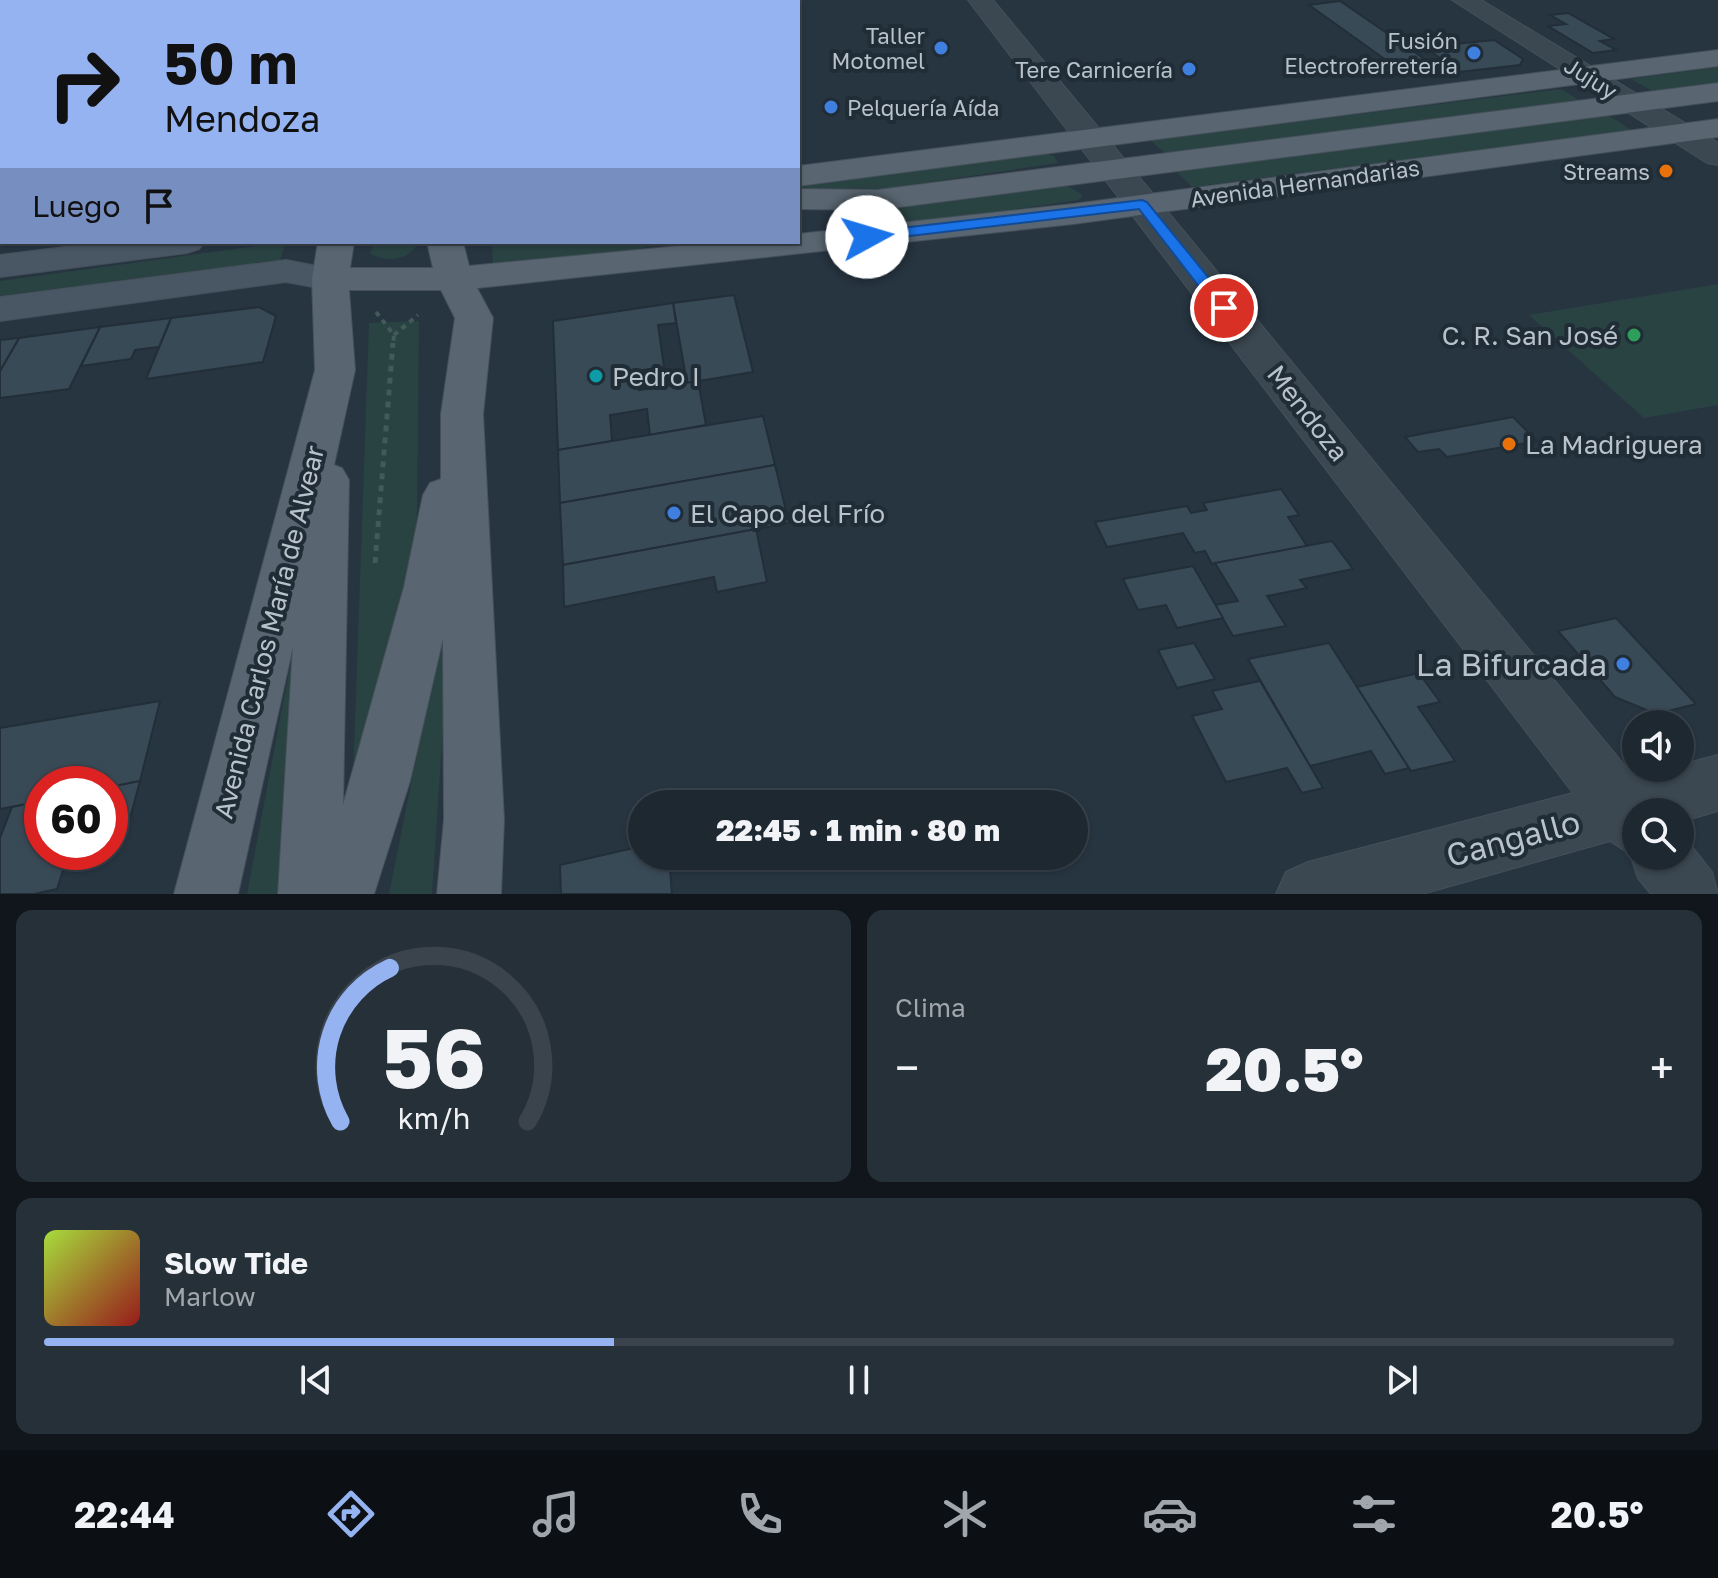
<!DOCTYPE html>
<html lang="es">
<head>
<meta charset="utf-8">
<style>
	body { margin:0; font-family:"Golos Text",sans-serif; background:#253039; color:#f1f3f6; height:100vh; display:flex; flex-direction:column; font-size:30px; white-space:nowrap }
	* { box-sizing:border-box; margin:0 }
	p { font-size:26px; color:#a0a6ab }
	.icon { flex:none; width:44px; height:44px; fill:none; stroke:currentColor; stroke-width:2; stroke-linecap:round; stroke-linejoin:round }
	.map { position:relative; height:894px; overflow:hidden }
	.drawer { display:flex; flex-direction:column; gap:16px; padding:16px; background:#10161b; flex:1 }
	.drawer>* { flex:none }
	.banner { position:absolute; left:0px; top:0px; width:800px; height:244px; box-shadow:0 2px 6px #0004,0 0 0 2px #3b444d; background:#95b2f1; color:#111; overflow:hidden }
	.controls { position:absolute; left:1622px; top:710px; display:grid; gap:16px }
	.controls a { display:grid; place-items:center; width:72px; height:72px; border-radius:50%; background:#1d2831; box-shadow:0 2px 6px #0004,0 0 0 2px #3b444d; font-size:40px }
	.speed { position:absolute; left:24px; top:766px; display:flex; gap:16px; font-size:40px; font-weight:700; text-align:center }
	.speed>* { display:grid; place-content:center; width:104px; height:104px; border-radius:50%; background:#1d2831; box-shadow:0 2px 6px #0004,0 0 0 2px #3b444d; line-height:1 }
	.speed .limit { border:12px solid #d22; background:#fff; color:#111 }
	.pin { position:absolute; display:grid; place-items:center; width:68px; height:68px; color:#fff; margin:-34px; border:4px solid #fff; border-radius:50%; box-shadow:0 2px 8px #0007 }
	.me { position:absolute; width:88px; margin:-44px; rotate:84deg; stroke-linejoin:round; filter:drop-shadow(0 0 6px #0008) }
	.turn { display:flex; align-items:center; gap:28px; height:168px; padding:0 32px; font-size:36px }
	.turn .icon { width:104px; height:104px; stroke-width:2.5 }
	.turn b { display:block; font-size:56px; line-height:68px }
	.then { display:flex; align-items:center; height:76px; padding:0 32px; background:#0003; gap:16px; font-size:30px }
	.big { font-size:60px; font-weight:800; line-height:1.1 }
	.drawer .card { flex:1; display:flex; flex-direction:column; justify-content:center; gap:12px; min-width:0; padding:0 28px; border-radius:16px; background:#253039 }
	.drawer .dial { align-items:center; gap:0 }
	.dial svg { height:208px; overflow:visible; fill:none; stroke:#3b444d; stroke-width:7; stroke-linecap:round; text-anchor:middle }
	.dial text { fill:#f1f3f6; stroke:none }
	.song { display:flex; align-items:center; gap:24px }
	.cover { width:96px; height:96px; border-radius:12px; background:linear-gradient(135deg,hsl(80 70% 55%),hsl(0 70% 35%)) }
	.played { height:8px; border-radius:4px; background:linear-gradient(90deg,#95b2f1 35%,#3b444d 35%) }
	.keys { display:flex; justify-content:space-around; direction:ltr }
	.heat { display:flex; justify-content:space-between; align-items:center; font-size:44px; direction:ltr }
	.drawer .tiles { flex:1; display:grid; gap:16px; grid-template-columns:1fr 1fr }
	.card:last-child { grid-column:span 2 }
	.trip { position:absolute; left:628px; top:790px; width:460px; height:80px; border-radius:40px; background:#1d2831; box-shadow:0 2px 6px #0004,0 0 0 2px #3b444d; font-weight:800; line-height:80px; text-align:center }
	.tabs { display:flex; height:128px; justify-content:space-around; align-items:center; background:#0c1014; color:#a0a6ab }
	.tabs .icon { width:56px; height:56px }
	.tabs .on { color:#95b2f1 }
	.tabs b { font-size:36px; color:#f1f3f6 }
	.map>svg:first-child { display:block }
	.green { fill:#294242 }
	.building { fill:#394a57; stroke:#222e38; stroke-width:2 }
	.lines { fill:none; stroke-linecap:round; stroke-linejoin:round }
	.street-casing { stroke:#45505a; stroke-width:2 }
	.secondary-casing { stroke:#45505a; stroke-width:2 }
	.primary-casing { stroke:#45505a; stroke-width:2 }
	.path-far1 { stroke:#425a58; stroke-width:4; stroke-dasharray:5 5; stroke-linecap:butt }
	.path { stroke:#425a58; stroke-width:5; stroke-dasharray:6 6; stroke-linecap:butt }
	.street { fill:#3b4751; fill-rule:evenodd }
	.secondary { fill:#495664; fill-rule:evenodd }
	.primary { fill:#596671; fill-rule:evenodd }
	.route { fill:#1a73e8; stroke:#114b97; stroke-width:2 }
	.shop-dot { fill:#3f7fe0; stroke:#202c36; stroke-width:3 }
	.food-dot { fill:#e8710a; stroke:#202c36; stroke-width:3 }
	.leisure-dot { fill:#2e9e5b; stroke:#202c36; stroke-width:3 }
	.culture-dot { fill:#0f9aa8; stroke:#202c36; stroke-width:3 }
	.labels { text-anchor:middle; dominant-baseline:central; stroke-width:8; stroke-linejoin:round; paint-order:stroke }
	.far-poi-label { font-size:22px; fill:#b8c2cb; stroke:#202c36; text-anchor:end }
	.far-street-label { font-size:22px; fill:#b8c2cb; stroke:#202c36 }
	.poi-label { font-size:26px; fill:#b8c2cb; stroke:#202c36; text-anchor:start }
	.street-label { font-size:26px; fill:#b8c2cb; stroke:#202c36 }
	.near-poi-label { font-size:32px; fill:#b8c2cb; stroke:#202c36; text-anchor:end }
	.near-street-label { font-size:32px; fill:#b8c2cb; stroke:#202c36 }
</style>
</head>
<body>
<div class="map">
<svg width="1718" height="894" viewBox="0 0 1718 894">
	<rect width="100%" height="100%" fill="#273541"/>
	<g class="green">
		<polygon points="1718,67 1718,82 1652,91 1631,79"/>
		<polygon points="1561,89 1581,101 1166,154 1150,140"/>
		<polygon points="1607,114 1631,130 1192,187 1176,171"/>
		<polygon points="1044,153 1054,156 1058,163 876,190 798,192 798,184"/>
		<polygon points="1068,186 1083,195 1079,200 840,235 840,222 867,212"/>
		<polygon points="286,242 280,260 0,296 0,281"/>
		<path d="M375 242H418C411 260 385 264 370 253Z"/>
		<polygon points="492,242 674,242 586,259 493,268"/>
		<polygon points="1718,284 1718,405 1644,418 1529,315"/>
		<polygon points="419,321 416,587 352,809 369,323"/>
		<polygon points="456,530 432,894 389,894 424,719"/>
		<polygon points="315,533 289,894 247,894"/>
	</g>
	<g class="building">
		<polygon points="1340,1 1442,71 1407,75 1309,5"/>
		<polygon points="1568,13 1614,39 1600,41 1616,50 1593,53 1548,26 1566,24 1550,15"/>
		<polygon points="1494,40 1523,59 1520,65 1459,72 1425,47"/>
		<polygon points="734,295 753,372 687,383 673,303"/>
		<polygon points="673,303 676,323 658,325 664,367 636,371 639,390 698,381 706,425 650,435 647,409 610,415 612,441 558,450 553,321"/>
		<polygon points="259,307 276,316 263,362 146,379 171,318"/>
		<polygon points="171,318 159,347 135,350 131,359 81,366 100,327"/>
		<polygon points="100,327 69,389 0,398 0,371 19,338"/>
		<polygon points="19,338 0,371 0,340"/>
		<polygon points="763,416 775,465 560,503 558,450"/>
		<polygon points="1513,417 1537,441 1447,457 1439,449 1418,452 1405,437"/>
		<polygon points="775,465 789,523 563,565 560,503"/>
		<polygon points="1281,489 1299,515 1288,517 1307,546 1212,564 1205,551 1195,553 1183,533 1107,547 1095,522 1187,506 1191,513 1207,510 1203,503"/>
		<polygon points="756,529 767,582 717,592 714,577 564,607 563,565"/>
		<polygon points="1332,541 1353,569 1300,580 1307,588 1267,596 1286,626 1233,636 1215,605 1238,601 1215,563"/>
		<polygon points="1193,566 1223,618 1177,628 1166,605 1138,610 1123,579"/>
		<polygon points="1616,618 1696,704 1656,714 1615,697 1558,631"/>
		<polygon points="1194,643 1215,679 1177,688 1158,650"/>
		<polygon points="1329,643 1357,687 1409,768 1385,774 1371,751 1310,766 1248,659"/>
		<polygon points="1419,673 1440,702 1418,707 1455,761 1411,771 1357,687"/>
		<polygon points="1260,681 1310,766 1323,788 1302,793 1287,768 1226,782 1192,716 1222,709 1212,691"/>
		<polygon points="160,701 140,781 110,787 110,784 42,784 42,801 0,809 0,728"/>
		<polygon points="140,781 128,826 110,829 110,787"/>
		<polygon points="42,801 42,852 69,852 57,889 34,894 0,894 0,838 12,807"/>
		<polygon points="642,846 642,856 669,856 672,894 561,894 560,865"/>
	</g>
	<g class="lines">
		<g class="street-casing">
			<g id="street">
				<polygon points="131,0 180,0 130,2"/>
				<polygon points="968,0 993,0 1634,777 1680,768 1680,765 1718,755 1718,811 1680,822 1680,812 1636,812 1636,856 1680,856 1682,834 1712,872 1718,894 1651,894 1638,878 1630,854 1610,841 1422,894 1276,894 1286,872 1308,862 1573,793"/>
				<polygon points="1452,0 1481,0 1718,143 1718,165 1707,163"/>
				<rect x="0" y="7" width="2" height="16"/>
			</g>
		</g>
		<g class="secondary-casing">
			<g id="secondary">
				<polygon points="104,242 205,242 199,249 187,253 0,277 0,255"/>
				<polygon points="286,260 343,271 348,279 343,287 330,290 286,282 0,321 0,297"/>
			</g>
		</g>
		<g class="primary-casing">
			<g id="primary">
				<rect x="410" y="0" width="24" height="2"/>
				<polygon points="1718,50 1718,66 798,186 798,166"/>
				<polygon points="1718,83 1718,101 877,210 798,209 798,189 877,190"/>
				<path d="M1718 119V137L1073 224 477 288 493 318 483 414 504 820 501 894H437L444 820 443 638 410 781 374 894H278L293 646 238 894H174L315 370 312 279 318 242H354L350 268H433L427 242H463L469 266 721 242H798V234L1073 204ZM349 290H441L455 318 441 414V479L430 483 423 495 404 587 343 805 349 480 342 468 334 465 355 370Z"/>
			</g>
		</g>
		<g class="path-far1">
			<polyline points="376,312 394,335 393,345"/>
			<polyline points="394,335 418,315"/>
		</g>
		<polyline class="path" points="375,563 393,343"/>
		<use href="#street" class="street"/>
		<use href="#secondary" class="secondary"/>
		<use href="#primary" class="primary"/>
	</g>
	<polygon class="route" points="1142,200 1147,202 1230,304 1230,311 1218,311 1139,209 867,241 859,237 867,232"/>
	<g class="shop-dot">
		<circle cx="941" cy="48" r="8"/>
		<circle cx="1474" cy="53" r="8"/>
		<circle cx="1189" cy="69" r="8"/>
		<circle cx="831" cy="107" r="8"/>
		<circle cx="674" cy="513" r="8"/>
		<circle cx="1623" cy="664" r="8"/>
	</g>
	<g class="food-dot">
		<circle cx="1666" cy="171" r="8"/>
		<circle cx="1509" cy="444" r="8"/>
	</g>
	<circle class="leisure-dot" cx="1634" cy="335" r="8"/>
	<circle class="culture-dot" cx="596" cy="376" r="8"/>
	<g class="labels">
		<g class="far-poi-label">
			<text x="925" y="35">Taller<tspan x="925" dy="25">Motomel</tspan></text>
			<text x="1458" y="40">Fusión<tspan x="1458" dy="25">Electroferretería</tspan></text>
			<text x="1173" y="69">Tere Carnicería</text>
			<text x="847" y="107" text-anchor="start">Pelquería Aída</text>
			<text x="1650" y="171">Streams</text>
		</g>
		<g class="far-street-label">
			<text transform="translate(1591 78) rotate(32)">Jujuy</text>
			<text transform="translate(1305 183) rotate(-8)">Avenida Hernandarias</text>
		</g>
		<g class="poi-label">
			<text x="1618" y="335" text-anchor="end">C. R. San José</text>
			<text x="612" y="376">Pedro I</text>
			<text x="1525" y="444">La Madriguera</text>
			<text x="690" y="513">El Capo del Frío</text>
		</g>
		<g class="street-label">
			<text transform="translate(1308 413) rotate(52)">Mendoza</text>
			<text transform="translate(269 632) rotate(-76)">Avenida Carlos María de Alvear</text>
		</g>
		<g class="near-poi-label">
			<text x="1607" y="664">La Bifurcada</text>
		</g>
		<g class="near-street-label">
			<text transform="translate(1513 838) rotate(-15)">Cangallo</text>
		</g>
	</g>
</svg>
<div class="controls">
<a><svg class="icon" aria-label="sound" viewBox="0 0 24 24"><path d="M4 9h4l5-4v14l-5-4H4zM17 9q2 3 0 6"/></svg></a>
<a><svg class="icon" aria-label="search" viewBox="0 0 24 24"><circle cx="10" cy="10" r="6"/><path d="M15 15l6 6"/></svg></a>
</div>
<div class="speed"><div class="limit">60</div></div>
<div class="pin" style="left:1224px;top:308px;background:#d93025"><svg class="icon" aria-label="arrive" viewBox="0 0 24 24"><path d="M6 21V4h12l-3 4 3 4H6"/></svg></div>
<svg class="me" style="left:867px;top:237px" viewBox="-20 -20 40 40"><circle r="19" fill="#fff"/><path d="M0-13L10 11 0 6-10 11z" fill="#1a73e8"/></svg>
<div class="trip">22:45 · 1 min · 80 m</div>
<div class="banner">
<div class="turn"><svg class="icon" aria-label="right" viewBox="0 0 24 24"><path d="M7 20v-9h11M14 6l5 5-5 5"/></svg><div><b>50 m</b>Mendoza</div></div>
<div class="then">Luego<svg class="icon" aria-label="arrive" viewBox="0 0 24 24"><path d="M6 21V4h12l-3 4 3 4H6"/></svg></div>
</div>
</div>
<section class="drawer">
<div class="tiles">
<div class="card dial"><svg viewBox="0 0 100 80">
<path d="M14 69A42 42 0 1 1 86 69"/>
<path d="M14 69A42 42 0 0 1 33 10" stroke="#95b2f1"/>
<text x="50" y="56" font-size="32" font-weight="700">56</text>
<text x="50" y="72" font-size="11">km/h</text>
</svg></div>
<div class="card"><p>Clima</p>
<div class="heat"><a>−</a><b class="big">20.5°</b><a>+</a></div>
</div>
<div class="card">
<div class="song"><i class="cover"></i><div><b>Slow Tide</b><p>Marlow</p></div></div>
<div class="played"></div>
<div class="keys"><svg class="icon" aria-label="previous" viewBox="0 0 24 24"><path d="M18 5L8 12l10 7zM5 5v14"/></svg><svg class="icon" aria-label="pause" viewBox="0 0 24 24"><path d="M8 5v14M16 5v14"/></svg><svg class="icon" aria-label="next" viewBox="0 0 24 24"><path d="M6 5l10 7-10 7zM19 5v14"/></svg></div>
</div>
</div>
</section>
<nav class="tabs">
<b>22:44</b>
<svg class="icon on" aria-label="directions" viewBox="0 0 24 24"><path d="M12 3l9 9-9 9-9-9zM9 14v-3h6M13 9l2 2-2 2"/></svg>
<svg class="icon" aria-label="music" viewBox="0 0 24 24"><path d="M9 18V5l10-2v13"/><circle cx="6" cy="18" r="3"/><circle cx="16" cy="16" r="3"/></svg>
<svg class="icon" aria-label="phone" viewBox="0 0 24 24"><path d="M5 4h4l2 5-3 2q2 4 5 5l2-3 5 2v4C11 20 4 13 5 4z"/></svg>
<svg class="icon" aria-label="climate" viewBox="0 0 24 24"><path d="M12 3v18M4 7l16 10M4 17L20 7"/></svg>
<svg class="icon" aria-label="car" viewBox="0 0 24 24"><path d="M5 17H2v-5l4-1 3-4h7l3 4 3 1v5h-3M9 17h6M6 11h13"/><circle cx="7" cy="17" r="2"/><circle cx="17" cy="17" r="2"/></svg>
<svg class="icon" aria-label="filters" viewBox="0 0 24 24"><path d="M4 7h16M4 17h16"/><circle cx="9" cy="7" r="2"/><circle cx="15" cy="17" r="2"/></svg>
<b>20.5°</b>
</nav>
</body>
</html>
